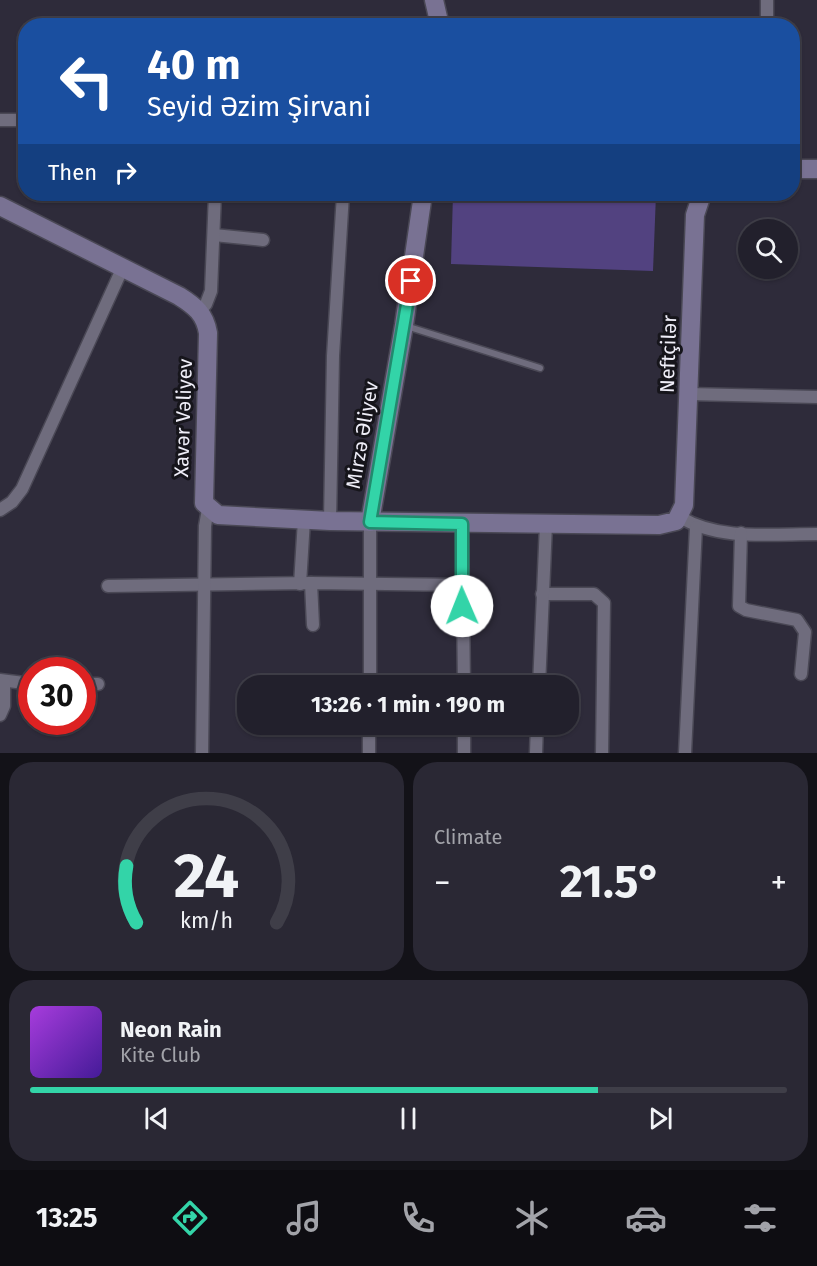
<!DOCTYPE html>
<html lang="en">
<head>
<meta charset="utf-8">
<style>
	body { margin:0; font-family:"Fira Sans",sans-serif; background:#2a2834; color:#f1f3f6; height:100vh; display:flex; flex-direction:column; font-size:22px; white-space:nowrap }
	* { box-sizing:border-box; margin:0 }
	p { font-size:20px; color:#a2a3a9 }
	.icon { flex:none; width:33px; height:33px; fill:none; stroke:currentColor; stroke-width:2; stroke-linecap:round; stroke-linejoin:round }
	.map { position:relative; height:753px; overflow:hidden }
	.details { display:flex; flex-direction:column; gap:9px; padding:9px; background:#131218; flex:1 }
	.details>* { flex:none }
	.guide { position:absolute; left:18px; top:18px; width:782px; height:183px; border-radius:24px; box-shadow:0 2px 4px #0004,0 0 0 2px #3f3e48; background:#1a4fa0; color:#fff; overflow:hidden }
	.fabs { position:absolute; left:738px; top:219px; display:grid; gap:12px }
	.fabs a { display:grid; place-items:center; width:60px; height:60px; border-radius:50%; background:#22202c; box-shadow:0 2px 4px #0004,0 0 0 2px #3f3e48; font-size:30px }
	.speed { position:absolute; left:18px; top:657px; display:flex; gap:12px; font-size:30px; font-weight:700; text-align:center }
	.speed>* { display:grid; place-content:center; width:78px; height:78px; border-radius:50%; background:#22202c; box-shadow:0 2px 4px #0004,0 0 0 2px #3f3e48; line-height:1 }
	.speed .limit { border:9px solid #d22; background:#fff; color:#111 }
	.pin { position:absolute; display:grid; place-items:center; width:51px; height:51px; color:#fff; margin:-26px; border:3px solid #fff; border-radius:50%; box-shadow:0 2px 6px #0007 }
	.me { position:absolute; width:66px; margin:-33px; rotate:359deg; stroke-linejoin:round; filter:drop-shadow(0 0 4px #0008) }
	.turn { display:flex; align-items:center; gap:21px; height:126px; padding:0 30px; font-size:27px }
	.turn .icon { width:78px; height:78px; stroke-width:2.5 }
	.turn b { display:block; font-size:42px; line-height:51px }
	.then { display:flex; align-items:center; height:57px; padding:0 30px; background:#0003; gap:12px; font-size:22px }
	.big { font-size:45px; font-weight:700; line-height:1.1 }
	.details .tile { flex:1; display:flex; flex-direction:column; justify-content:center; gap:9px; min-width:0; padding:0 21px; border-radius:24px; background:#2a2834 }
	.details .dial { align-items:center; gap:0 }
	.dial svg { height:156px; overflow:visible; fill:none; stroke:#3f3e48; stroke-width:7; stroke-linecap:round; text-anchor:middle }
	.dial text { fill:#f1f3f6; stroke:none }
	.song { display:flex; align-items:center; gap:18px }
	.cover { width:72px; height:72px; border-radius:9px; background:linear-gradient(135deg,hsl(280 70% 55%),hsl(260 70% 35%)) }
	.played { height:6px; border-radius:3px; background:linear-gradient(90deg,#33d4a8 75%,#3f3e48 75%) }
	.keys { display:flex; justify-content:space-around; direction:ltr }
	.heat { display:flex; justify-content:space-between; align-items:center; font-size:33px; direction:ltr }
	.details .tiles { flex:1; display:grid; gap:9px; grid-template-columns:1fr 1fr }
	.tile:last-child { grid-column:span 2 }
	.trip { position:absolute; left:237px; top:675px; width:342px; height:60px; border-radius:24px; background:#22202c; box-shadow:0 2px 4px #0004,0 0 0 2px #3f3e48; font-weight:700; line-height:60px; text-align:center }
	.dock { display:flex; height:96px; justify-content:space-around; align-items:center; background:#0e0d12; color:#a2a3a9 }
	.dock .icon { width:42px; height:42px }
	.dock .current { color:#33d4a8 }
	.dock b { font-size:27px; color:#f1f3f6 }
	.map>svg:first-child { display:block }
	.green { fill:#524280 }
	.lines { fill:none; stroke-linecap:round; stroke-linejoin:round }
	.lane-casing { stroke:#4a4855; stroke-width:9 }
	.street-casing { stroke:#4a4855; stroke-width:15 }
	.secondary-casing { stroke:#4a4855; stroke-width:21 }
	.lane { stroke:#6f6c7d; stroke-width:6 }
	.street { stroke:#6f6c7d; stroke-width:12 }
	.secondary { stroke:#797293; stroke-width:18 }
	.route-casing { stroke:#218a6d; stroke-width:15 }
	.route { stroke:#33d4a8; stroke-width:10 }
	.labels { text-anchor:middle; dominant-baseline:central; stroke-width:6; stroke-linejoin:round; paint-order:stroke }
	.street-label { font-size:20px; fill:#efeef8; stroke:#16151b }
</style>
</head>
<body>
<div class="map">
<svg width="817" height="753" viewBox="0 0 817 753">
	<rect width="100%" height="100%" fill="#2e2b3a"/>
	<polygon class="green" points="453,194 656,194 653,271 451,264"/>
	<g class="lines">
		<g class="lane-casing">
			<polyline id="lane" points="406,326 540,368"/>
		</g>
		<g class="street-casing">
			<g id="street">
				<polyline points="767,26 767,0"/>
				<polyline points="0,120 26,120"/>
				<polyline points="214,235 263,240"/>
				<polyline points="200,311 206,304 211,291 215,194"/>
				<polyline points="689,394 817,397"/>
				<polyline points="0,510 12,502 22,489 123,267"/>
				<path d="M680 517C719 541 772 534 817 534"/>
				<polyline points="330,521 333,356 343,194"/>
				<polyline points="462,524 464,686"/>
				<polyline points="741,533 739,606 746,610 797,620 805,632 801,674"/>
				<polyline points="311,583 313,625"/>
				<polyline points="300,584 304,520"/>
				<polyline points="108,586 311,583 462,585"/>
				<polyline points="542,594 594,594 604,603 602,753"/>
				<polyline points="0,680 32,684"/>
				<polyline points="82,684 98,684"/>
				<polyline points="370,686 370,522"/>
				<polyline points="539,686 546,524"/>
				<polyline points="0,715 4,706 4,682"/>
				<polyline points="202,753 205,526 208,509"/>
				<polyline points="369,753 369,724"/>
				<polyline points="464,753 464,724"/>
				<polyline points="536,753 537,724"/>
				<polyline points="685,753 696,527"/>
			</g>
		</g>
		<g class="secondary-casing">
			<g id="secondary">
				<polyline points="434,0 440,26"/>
				<polyline points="792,169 817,169"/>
				<path d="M0 206 179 296C195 306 205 314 208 333L204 503 218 515 330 521 659 525 676 521 684 505 695 215 702 194"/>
				<polyline points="370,522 404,325 423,194"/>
			</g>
		</g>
		<use href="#lane" class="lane"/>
		<use href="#street" class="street"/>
		<use href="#secondary" class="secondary"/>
	</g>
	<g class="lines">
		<g class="route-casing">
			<polyline id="route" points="411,281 370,522 462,524 462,606"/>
		</g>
		<use href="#route" class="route"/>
	</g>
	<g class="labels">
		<g class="street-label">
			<text transform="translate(668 354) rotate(-88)">Neftçilər</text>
			<text transform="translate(183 418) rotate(-88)">Xavər Vəliyev</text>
			<text transform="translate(362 435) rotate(-80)">Mirzə Əliyev</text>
		</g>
	</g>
</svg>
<div class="fabs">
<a><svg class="icon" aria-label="search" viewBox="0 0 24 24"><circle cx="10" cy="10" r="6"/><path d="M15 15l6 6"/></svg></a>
</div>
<div class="speed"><div class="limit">30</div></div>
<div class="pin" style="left:411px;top:281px;background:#d93025"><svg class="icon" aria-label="arrive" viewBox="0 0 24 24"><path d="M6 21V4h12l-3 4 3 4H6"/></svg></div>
<svg class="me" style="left:462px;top:606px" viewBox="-20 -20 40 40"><circle r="19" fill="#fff"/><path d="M0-13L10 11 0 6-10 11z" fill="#33d4a8"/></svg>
<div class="trip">13:26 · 1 min · 190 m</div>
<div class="guide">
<div class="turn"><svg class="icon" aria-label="left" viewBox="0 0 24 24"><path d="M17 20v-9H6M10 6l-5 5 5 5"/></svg><div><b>40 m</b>Seyid Əzim Şirvani</div></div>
<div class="then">Then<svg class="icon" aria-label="right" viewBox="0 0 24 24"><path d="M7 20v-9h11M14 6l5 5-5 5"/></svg></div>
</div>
</div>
<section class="details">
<div class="tiles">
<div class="tile dial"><svg viewBox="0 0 100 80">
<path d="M14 69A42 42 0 1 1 86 69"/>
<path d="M14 69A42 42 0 0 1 9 40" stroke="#33d4a8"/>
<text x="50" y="56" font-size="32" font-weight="700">24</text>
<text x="50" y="72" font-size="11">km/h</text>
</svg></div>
<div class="tile"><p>Climate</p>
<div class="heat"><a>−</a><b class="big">21.5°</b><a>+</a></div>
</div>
<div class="tile">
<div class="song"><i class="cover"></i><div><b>Neon Rain</b><p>Kite Club</p></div></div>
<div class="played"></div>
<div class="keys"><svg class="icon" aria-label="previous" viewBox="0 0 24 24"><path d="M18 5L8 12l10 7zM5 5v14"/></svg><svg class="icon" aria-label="pause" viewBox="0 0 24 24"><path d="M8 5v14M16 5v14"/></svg><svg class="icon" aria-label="next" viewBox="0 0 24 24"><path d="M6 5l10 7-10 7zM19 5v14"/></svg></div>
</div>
</div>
</section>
<nav class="dock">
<b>13:25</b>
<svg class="icon current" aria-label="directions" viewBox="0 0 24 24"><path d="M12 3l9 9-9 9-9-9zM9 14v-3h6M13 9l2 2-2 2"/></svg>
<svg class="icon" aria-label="music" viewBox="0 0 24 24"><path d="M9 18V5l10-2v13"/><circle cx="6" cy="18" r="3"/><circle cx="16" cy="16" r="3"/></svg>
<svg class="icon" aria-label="phone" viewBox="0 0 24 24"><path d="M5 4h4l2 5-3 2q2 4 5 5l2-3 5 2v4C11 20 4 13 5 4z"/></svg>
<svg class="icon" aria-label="climate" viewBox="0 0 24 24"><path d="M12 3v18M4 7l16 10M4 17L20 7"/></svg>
<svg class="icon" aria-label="car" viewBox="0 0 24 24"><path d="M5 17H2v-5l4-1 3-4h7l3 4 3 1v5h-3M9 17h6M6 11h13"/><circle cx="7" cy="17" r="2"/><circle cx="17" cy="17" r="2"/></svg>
<svg class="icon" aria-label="filters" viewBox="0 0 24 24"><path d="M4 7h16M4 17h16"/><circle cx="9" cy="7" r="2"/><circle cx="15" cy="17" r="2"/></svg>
</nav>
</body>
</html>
